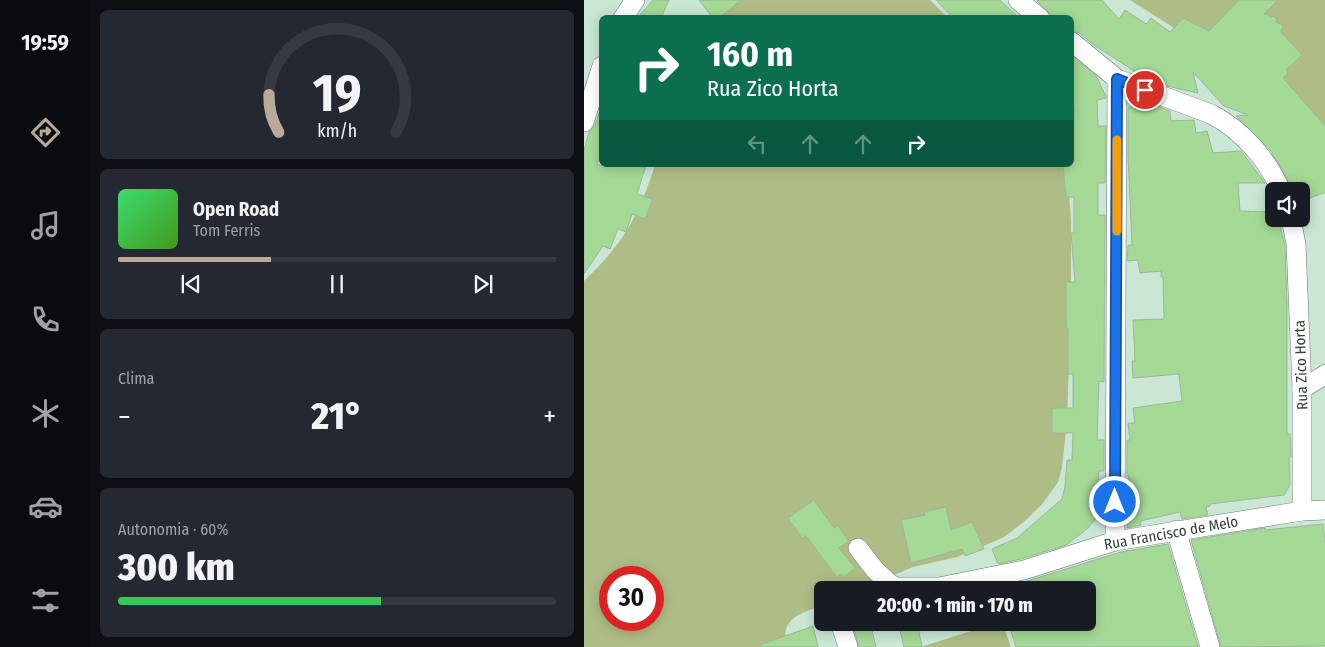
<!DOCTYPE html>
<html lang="pt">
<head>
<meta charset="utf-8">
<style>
	body { margin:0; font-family:"Fira Sans Condensed",sans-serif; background:#242831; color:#f1f3f6; height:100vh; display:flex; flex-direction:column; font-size:19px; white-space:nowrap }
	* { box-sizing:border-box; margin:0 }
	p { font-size:16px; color:#9ea1a6 }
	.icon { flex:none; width:28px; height:28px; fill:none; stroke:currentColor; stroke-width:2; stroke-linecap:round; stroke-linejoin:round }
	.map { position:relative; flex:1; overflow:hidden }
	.details { display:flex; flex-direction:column; gap:10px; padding:10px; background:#0d0f14; width:494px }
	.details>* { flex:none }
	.guide { position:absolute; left:15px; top:15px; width:475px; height:152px; border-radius:8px; box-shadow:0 2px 12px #0003; background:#0b6e4f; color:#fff; overflow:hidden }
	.controls { position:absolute; left:681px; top:182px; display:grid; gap:10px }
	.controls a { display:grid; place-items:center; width:45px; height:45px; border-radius:8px; background:#171b24; box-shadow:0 2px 12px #0003; font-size:25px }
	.speed { position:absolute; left:15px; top:566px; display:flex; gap:10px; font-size:25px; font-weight:700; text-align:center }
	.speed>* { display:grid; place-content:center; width:65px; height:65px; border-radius:50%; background:#171b24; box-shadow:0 2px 12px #0003; line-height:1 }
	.speed .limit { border:8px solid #d22; background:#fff; color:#111 }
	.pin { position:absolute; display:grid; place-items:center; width:42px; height:42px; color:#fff; margin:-21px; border:2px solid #fff; border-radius:50%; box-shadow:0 1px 5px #0007 }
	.me { position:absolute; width:55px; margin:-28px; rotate:0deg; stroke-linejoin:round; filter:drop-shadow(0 0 4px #0008) }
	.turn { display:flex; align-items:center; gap:18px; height:105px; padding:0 25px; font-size:22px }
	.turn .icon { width:65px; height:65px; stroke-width:2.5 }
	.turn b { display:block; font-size:35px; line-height:42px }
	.lanes { display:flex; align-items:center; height:48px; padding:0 25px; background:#0003; justify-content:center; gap:25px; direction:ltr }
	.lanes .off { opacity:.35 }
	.big { font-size:38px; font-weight:800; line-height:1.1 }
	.details .tile { flex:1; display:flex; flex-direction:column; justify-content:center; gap:8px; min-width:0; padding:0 18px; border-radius:8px; background:#242831 }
	.details .dial { align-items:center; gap:0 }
	.dial svg { height:130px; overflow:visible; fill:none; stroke:#363941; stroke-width:7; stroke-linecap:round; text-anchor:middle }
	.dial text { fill:#f1f3f6; stroke:none }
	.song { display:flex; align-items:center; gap:15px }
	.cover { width:60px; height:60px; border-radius:8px; background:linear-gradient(135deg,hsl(140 70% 55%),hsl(100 70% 35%)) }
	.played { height:5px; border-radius:2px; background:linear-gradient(90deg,#b9a99a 35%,#363941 35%) }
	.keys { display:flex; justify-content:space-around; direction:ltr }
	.heat { display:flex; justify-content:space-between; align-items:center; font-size:28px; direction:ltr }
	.charge { height:8px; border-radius:4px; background:linear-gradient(90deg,#34c759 60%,#363941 0) }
	.trip { position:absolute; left:230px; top:581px; width:282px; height:50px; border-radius:8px; background:#171b24; box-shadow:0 2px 12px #0003; font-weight:800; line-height:50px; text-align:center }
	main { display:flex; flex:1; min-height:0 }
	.tabs { display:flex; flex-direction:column; width:90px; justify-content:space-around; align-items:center; background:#090b0e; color:#9ea1a6 }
	.tabs .icon { width:35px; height:35px }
	.tabs .current { color:#b9a99a }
	.tabs b { font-size:22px; color:#f1f3f6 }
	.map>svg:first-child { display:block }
	.green { fill:#aebd86; fill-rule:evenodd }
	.building { fill:#a4d996; stroke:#a1b49c }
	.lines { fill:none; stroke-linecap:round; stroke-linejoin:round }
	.minor-casing { stroke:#637d6d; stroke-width:20 }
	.minor { stroke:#fff; stroke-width:19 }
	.route-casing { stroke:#114b97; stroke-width:12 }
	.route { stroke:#1a73e8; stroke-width:9 }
	.slow { stroke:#f59e0b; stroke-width:9 }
	.labels { text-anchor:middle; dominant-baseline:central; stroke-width:4; stroke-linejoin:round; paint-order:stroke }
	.street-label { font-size:15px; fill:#344039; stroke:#fff }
</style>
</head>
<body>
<main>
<nav class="tabs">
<b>19:59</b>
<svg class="icon current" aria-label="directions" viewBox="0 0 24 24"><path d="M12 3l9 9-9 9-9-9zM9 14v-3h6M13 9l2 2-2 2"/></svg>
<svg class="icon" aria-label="music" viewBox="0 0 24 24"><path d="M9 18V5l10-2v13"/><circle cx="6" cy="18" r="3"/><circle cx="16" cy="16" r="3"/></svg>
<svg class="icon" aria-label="phone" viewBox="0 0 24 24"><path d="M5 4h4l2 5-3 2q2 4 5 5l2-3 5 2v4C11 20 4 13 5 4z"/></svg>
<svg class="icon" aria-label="climate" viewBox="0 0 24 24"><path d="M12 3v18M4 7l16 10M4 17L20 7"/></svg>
<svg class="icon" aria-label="car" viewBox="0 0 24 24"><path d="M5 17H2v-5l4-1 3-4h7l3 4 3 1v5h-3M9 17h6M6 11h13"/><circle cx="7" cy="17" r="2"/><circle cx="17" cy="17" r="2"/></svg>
<svg class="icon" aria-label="filters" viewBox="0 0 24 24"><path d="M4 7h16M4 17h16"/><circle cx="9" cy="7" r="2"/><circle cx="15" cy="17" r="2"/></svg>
</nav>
<section class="details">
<div class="tile dial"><svg viewBox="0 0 100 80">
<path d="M14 69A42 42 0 1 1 86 69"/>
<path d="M14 69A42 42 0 0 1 8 46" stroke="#b9a99a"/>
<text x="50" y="56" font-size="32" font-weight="700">19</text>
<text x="50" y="72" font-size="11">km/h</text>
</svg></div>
<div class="tile">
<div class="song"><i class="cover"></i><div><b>Open Road</b><p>Tom Ferris</p></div></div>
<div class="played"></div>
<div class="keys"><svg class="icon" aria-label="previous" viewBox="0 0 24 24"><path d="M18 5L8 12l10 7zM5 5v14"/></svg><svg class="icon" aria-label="pause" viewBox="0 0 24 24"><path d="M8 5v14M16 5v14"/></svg><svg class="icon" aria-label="next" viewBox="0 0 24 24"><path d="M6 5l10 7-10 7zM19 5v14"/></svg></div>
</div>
<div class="tile"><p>Clima</p>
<div class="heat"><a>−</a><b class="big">21°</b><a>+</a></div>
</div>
<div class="tile"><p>Autonomia · 60%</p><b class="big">300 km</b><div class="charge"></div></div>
</section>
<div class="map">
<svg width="742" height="647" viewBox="0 0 742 647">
	<rect width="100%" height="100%" fill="#c9e7d4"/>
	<g class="green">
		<polygon points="150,0 346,0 363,17 130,18"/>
		<polygon points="546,0 741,0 741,140 587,26"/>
		<path d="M71 165H483L487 220V307L483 420 478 468 474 482 459 503 441 521 420 537 404 544 373 557 329 567 274 590H239V605C216 614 195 618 203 647H0V281C39 244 55 216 71 165ZM26 578H69V620H26Z"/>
		<polygon points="415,622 418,623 427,647 337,647"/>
	</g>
	<g class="building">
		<polygon points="69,0 85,0 77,18 53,18"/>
		<polygon points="115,0 157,0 135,18 129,18"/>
		<polygon points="352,0 416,0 435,18 369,18"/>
		<polygon points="454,0 518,0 535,19 541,10 562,24 567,18 586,32 599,18 625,31 655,0 694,0 680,14 693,18 692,22 699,25 697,32 718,55 702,70 704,73 699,78 742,127 742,192 718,201 718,191 708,191 701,174 687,151 652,116 664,115 640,106 609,72 614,93 583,86 561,78 507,43 495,33 488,31 488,18 467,18 463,10 453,1"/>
		<polygon points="488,56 512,76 522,96 522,98 513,100 514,126 522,126 521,183 514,183 514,215 521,215 520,382 515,381 513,440 520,440 520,471 515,471 512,496 516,497 512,518 504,528 482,545 437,559 414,564 408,549 433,538 478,499 481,487 483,460 488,460 489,433 468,433 468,408 489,408 489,374 484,374 484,328 482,328 482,282 491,282 487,233 490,233 490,197 482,197 479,165 488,165 490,107 488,108"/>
		<polygon points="558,100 586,111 587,121 610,120 612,133 623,131 629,153 657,151 681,183 654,183 656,211 690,212 690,219 694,219 701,245 703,304 703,434 706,434 707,452 707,457 705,457 706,485 700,495 626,504 626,506 622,507 624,515 598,519 596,512 556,521 557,525 543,528 542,500 550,498 543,472 543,440 546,440 544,423 551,423 549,408 598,401 595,374 549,378 548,361 551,361 549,320 580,319 579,277 577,277 577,271 556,273 554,260 543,261 544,245 548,245 544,155 544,108"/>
		<polygon points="18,104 18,150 13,165 62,165 53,194 69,199 61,219 48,214 42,232 34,229 26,249 19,246 0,274 0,150 5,132 11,125"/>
		<polygon points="230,500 250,528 254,526 265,541 255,548 271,568 260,577 256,574 253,577 222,536 218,538 204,518"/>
		<polygon points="362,507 367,530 388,522 400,549 381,556 378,549 327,563 317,520 341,515 340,512"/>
		<polygon points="739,524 742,549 742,646 637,647 607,540 681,528 681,530"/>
		<polygon points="584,544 614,647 432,647 424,622 504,622 504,590 397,590 443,581 537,552"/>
		<polygon points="268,622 286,622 292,647 275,647"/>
		<polygon points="314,622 333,622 338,647 320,647"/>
		<polygon points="229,626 234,647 177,647 176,645"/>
	</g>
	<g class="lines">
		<g class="minor-casing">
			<g id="minor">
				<polyline points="434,0 456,18"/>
				<polyline points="39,18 51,0"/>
				<path d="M488 42 533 79 627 114C658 130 684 160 697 191"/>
				<polyline points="0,122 18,66"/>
				<polyline points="707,219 712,244 718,389 718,511"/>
				<polyline points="718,389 742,374"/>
				<polyline points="592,530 626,647"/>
				<polyline points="531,541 533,79"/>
				<polyline points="274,548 291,570 306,584 313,587 355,587 440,570 531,541 718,511 742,510"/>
				<polyline points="256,622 264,647"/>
			</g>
		</g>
		<use href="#minor" class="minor"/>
	</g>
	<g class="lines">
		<g class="route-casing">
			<polyline id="route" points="531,502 533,79 561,90"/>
		</g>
		<use href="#route" class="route"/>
		<polyline class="slow" points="533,231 533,140"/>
	</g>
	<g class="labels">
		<g class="street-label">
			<text transform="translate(717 365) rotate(-92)">Rua Zico Horta</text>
			<text transform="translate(587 533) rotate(-10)">Rua Francisco de Melo</text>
		</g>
	</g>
</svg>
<div class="controls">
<a><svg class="icon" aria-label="sound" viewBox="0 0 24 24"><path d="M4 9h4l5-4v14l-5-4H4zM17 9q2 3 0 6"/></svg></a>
</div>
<div class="speed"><div class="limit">30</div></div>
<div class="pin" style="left:561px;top:90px;background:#d93025"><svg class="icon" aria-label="arrive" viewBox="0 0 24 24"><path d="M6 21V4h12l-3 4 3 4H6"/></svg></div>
<svg class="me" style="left:531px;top:502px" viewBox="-20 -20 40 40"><circle r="17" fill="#1a73e8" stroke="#fff" stroke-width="3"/><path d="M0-11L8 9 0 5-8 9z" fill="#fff"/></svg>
<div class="trip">20:00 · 1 min · 170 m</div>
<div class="guide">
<div class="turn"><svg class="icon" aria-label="right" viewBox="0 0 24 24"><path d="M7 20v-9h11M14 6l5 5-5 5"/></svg><div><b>160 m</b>Rua Zico Horta</div></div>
<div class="lanes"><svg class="icon off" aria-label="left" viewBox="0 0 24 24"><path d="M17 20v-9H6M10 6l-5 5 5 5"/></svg><svg class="icon off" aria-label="ahead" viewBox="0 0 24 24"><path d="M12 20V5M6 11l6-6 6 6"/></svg><svg class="icon off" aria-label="ahead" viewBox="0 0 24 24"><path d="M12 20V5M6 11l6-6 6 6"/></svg><svg class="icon" aria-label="right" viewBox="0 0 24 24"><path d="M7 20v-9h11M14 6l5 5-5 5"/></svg></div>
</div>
</div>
</main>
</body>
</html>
